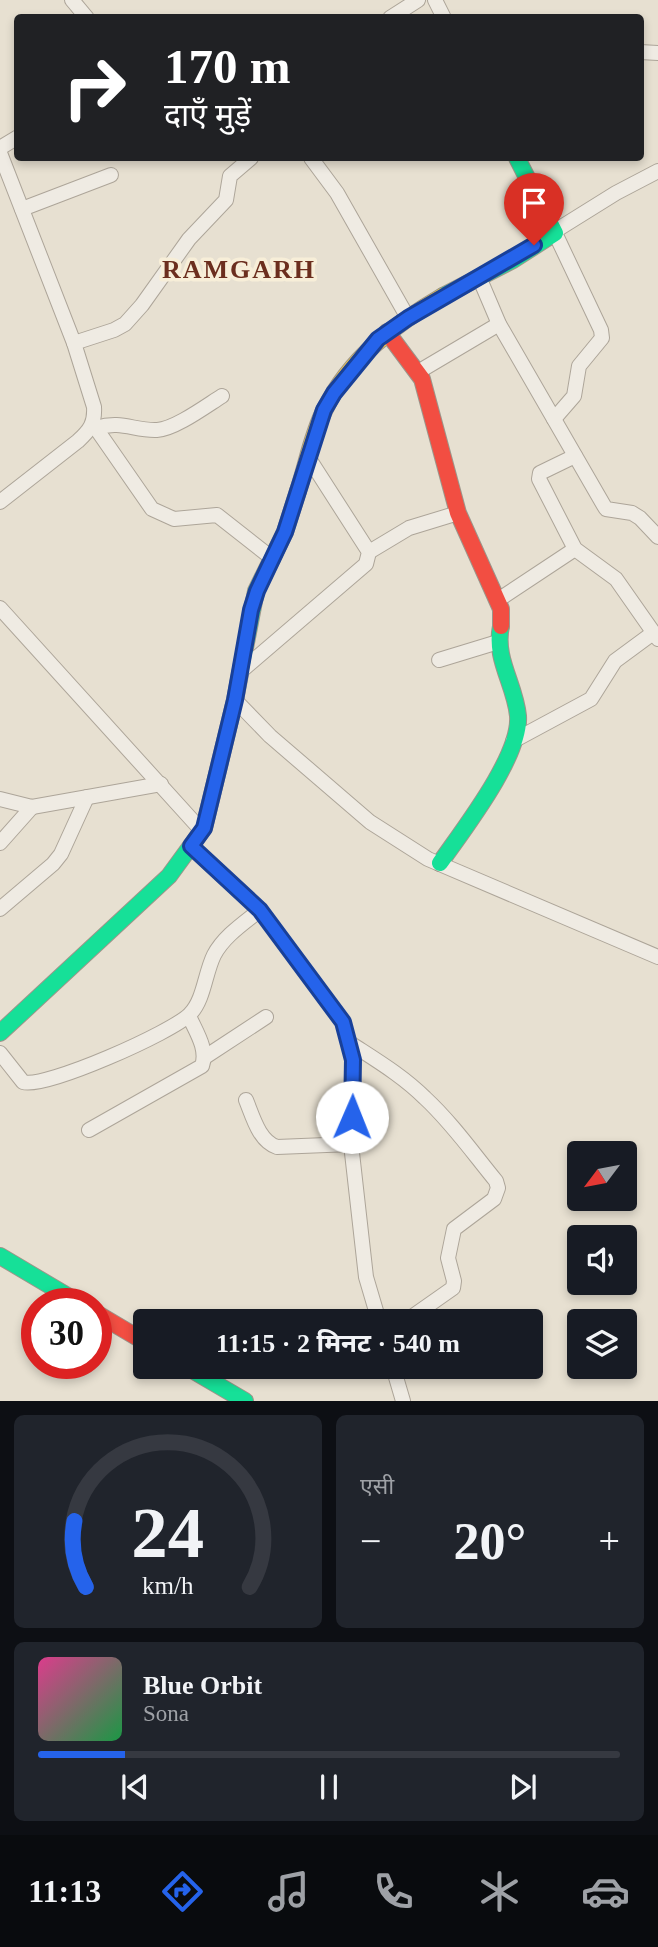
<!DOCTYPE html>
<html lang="hi">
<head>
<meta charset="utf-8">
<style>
	body { margin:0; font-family:"Times New Roman","Noto Sans Devanagari",serif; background:#20242c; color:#f1f3f6; height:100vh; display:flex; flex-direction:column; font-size:26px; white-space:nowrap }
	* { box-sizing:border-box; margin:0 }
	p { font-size:23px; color:#9ea1a6 }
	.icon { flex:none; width:38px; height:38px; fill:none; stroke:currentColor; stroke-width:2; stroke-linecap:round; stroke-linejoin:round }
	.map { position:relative; height:1401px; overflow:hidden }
	.panel { display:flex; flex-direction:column; gap:14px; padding:14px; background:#0d0f14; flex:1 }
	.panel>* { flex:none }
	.top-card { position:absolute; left:14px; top:14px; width:630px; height:147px; border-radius:7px; box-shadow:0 4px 10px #0003; background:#202124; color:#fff; overflow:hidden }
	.needle { width:46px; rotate:238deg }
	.tools { position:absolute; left:567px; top:1141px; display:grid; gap:14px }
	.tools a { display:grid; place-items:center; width:70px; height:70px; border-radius:7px; background:#171b24; box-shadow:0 4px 10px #0003; font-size:35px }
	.speed { position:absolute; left:21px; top:1288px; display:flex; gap:14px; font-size:35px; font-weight:700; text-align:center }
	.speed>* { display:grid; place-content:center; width:91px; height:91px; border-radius:50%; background:#171b24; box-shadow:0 4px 10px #0003; line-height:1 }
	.speed .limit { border:10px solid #d22; background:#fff; color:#111 }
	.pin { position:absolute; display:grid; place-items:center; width:60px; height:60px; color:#fff; margin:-72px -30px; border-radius:50% 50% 50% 0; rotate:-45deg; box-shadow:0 0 7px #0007 }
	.pin .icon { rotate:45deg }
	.me { position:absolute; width:77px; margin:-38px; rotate:1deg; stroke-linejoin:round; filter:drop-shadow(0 0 5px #0008) }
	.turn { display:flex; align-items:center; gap:24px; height:147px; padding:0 35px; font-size:32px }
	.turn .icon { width:91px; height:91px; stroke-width:2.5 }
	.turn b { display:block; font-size:49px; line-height:60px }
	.big { font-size:52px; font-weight:700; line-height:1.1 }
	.panel .card { flex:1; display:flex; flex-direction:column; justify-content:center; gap:10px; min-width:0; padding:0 24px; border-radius:10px; background:#20242c }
	.panel .dial { align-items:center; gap:0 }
	.dial svg { height:182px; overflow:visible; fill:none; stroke:#363941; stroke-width:7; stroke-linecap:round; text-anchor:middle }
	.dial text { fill:#f1f3f6; stroke:none }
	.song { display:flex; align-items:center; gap:21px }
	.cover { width:84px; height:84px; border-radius:10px; background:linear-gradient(135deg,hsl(330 70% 55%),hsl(140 70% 35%)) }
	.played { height:7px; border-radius:4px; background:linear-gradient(90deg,#2563eb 15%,#363941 15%) }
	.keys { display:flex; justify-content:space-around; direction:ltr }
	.heat { display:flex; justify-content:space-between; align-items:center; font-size:38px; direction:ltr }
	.panel .tiles { flex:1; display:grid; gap:14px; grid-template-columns:1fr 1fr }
	.card:last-child { grid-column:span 2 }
	.trip { position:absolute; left:133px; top:1309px; width:410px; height:70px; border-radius:7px; background:#171b24; box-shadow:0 4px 10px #0003; font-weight:700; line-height:70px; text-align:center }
	.tab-bar { display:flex; height:112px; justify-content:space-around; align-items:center; background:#090b0e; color:#9ea1a6 }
	.tab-bar .icon { width:49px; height:49px }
	.tab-bar .on { color:#2563eb }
	.tab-bar b { font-size:32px; color:#f1f3f6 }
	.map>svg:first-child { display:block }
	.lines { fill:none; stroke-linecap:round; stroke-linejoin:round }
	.street-casing { stroke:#ada599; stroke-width:16 }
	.fast-casing { stroke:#9c958a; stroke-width:18 }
	.slow-casing { stroke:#9c958a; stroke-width:18 }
	.jam-casing { stroke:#9c958a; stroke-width:18 }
	.street { stroke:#efebe3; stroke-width:14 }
	.fast { stroke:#16e098; stroke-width:16 }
	.slow { stroke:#ffcf43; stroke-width:16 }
	.jam { stroke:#f24e42; stroke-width:16 }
	.route-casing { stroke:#184099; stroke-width:18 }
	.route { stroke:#2563eb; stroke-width:12 }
	.labels { text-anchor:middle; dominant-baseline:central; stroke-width:7; stroke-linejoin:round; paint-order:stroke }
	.district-label { font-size:26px; font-weight:bold; letter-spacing:2px; fill:#6b2e1e; stroke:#f7eed8 }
</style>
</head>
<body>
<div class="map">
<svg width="658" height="1401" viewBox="0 0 658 1401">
	<rect width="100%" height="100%" fill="#e7e0d1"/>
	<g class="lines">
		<g class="street-casing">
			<g id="street">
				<polyline points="72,0 87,18"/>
				<polyline points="435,0 444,18"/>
				<polyline points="390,18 418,0"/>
				<polyline points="640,52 658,53"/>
				<polyline points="0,148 18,137"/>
				<path d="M0 153 74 343 94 407C95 423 90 430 78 441L0 502"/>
				<polyline points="311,158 337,193 408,318"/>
				<polyline points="22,209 111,175"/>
				<polyline points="555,231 616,193 658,171"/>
				<polyline points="479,277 499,324 603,504 606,509 632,513 640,518 658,537"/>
				<polyline points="74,343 114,330 125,324 142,305 189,239 226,200 230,176 251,158"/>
				<polyline points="418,372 499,324"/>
				<polyline points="554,419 574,396 579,366 602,338 601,330 555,233"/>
				<polyline points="93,424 152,509 174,519 217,515 273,559"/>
				<path d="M96 428C122 420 134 431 157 430 175 429 206 406 222 396"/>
				<polyline points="575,456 540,473 539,479 575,549 616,579 658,639"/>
				<polyline points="369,552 409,528 458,513"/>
				<polyline points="498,600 575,549"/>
				<polyline points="0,608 202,831"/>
				<polyline points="439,660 498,642"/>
				<polyline points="240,672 366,564 369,552 308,457"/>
				<polyline points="235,700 270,736 370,822 428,859 658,957"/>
				<polyline points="513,741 591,699 615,661 653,633"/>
				<polyline points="0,799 32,807 161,784"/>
				<polyline points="0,843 32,807"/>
				<polyline points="191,847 260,910 343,1022 353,1060 351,1144 366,1277 379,1321"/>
				<polyline points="0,909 53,864 61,854 87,797"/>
				<path d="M350 1043C376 1060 403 1076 425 1098 452 1123 473 1153 496 1181L498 1188 494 1199 454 1229 448 1258 454 1281 453 1288 406 1321"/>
				<path d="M0 1053 23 1082C45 1089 173 1032 190 1014 204 1000 205 973 214 955 224 936 244 923 260 910"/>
				<polyline points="205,1057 266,1017"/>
				<path d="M246 1100C253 1117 259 1141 277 1147L351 1144"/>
				<path d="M89 1130 202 1066C208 1049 196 1032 189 1016"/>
				<polyline points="393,1367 403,1401"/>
			</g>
		</g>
		<g class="fast-casing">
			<g id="fast">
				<polyline points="443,296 513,260 555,233 517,158"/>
				<path d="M440 863C463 830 521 756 518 716 515 684 494 659 501 626"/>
				<polyline points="0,1033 169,876 204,828 235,700 256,591 285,532 298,491"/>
				<polyline points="0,1256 81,1304"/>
				<polyline points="187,1367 245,1401"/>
			</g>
		</g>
		<g class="slow-casing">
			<path id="slow" d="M298 491C307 464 312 434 325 409 350 358 395 324 443 296"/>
		</g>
		<g class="jam-casing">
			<g id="jam">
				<polyline points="387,332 422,379 458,513 501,609 501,626"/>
				<polyline points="96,1313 145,1342"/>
			</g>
		</g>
		<use href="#street" class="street"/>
		<use href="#fast" class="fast"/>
		<use href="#slow" class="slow"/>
		<use href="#jam" class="jam"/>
	</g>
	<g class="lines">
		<g class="route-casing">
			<polyline id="route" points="352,1117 353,1060 343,1022 260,910 191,846 204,828 235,700 251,610 257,591 285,532 324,410 334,393 378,339 408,318 534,245"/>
		</g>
		<use href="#route" class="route"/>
	</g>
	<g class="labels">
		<g class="district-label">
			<text x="239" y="269">RAMGARH</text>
		</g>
	</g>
</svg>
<div class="tools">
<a><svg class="needle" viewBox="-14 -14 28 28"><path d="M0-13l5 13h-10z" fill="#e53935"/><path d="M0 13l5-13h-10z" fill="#9ea1a6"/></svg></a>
<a><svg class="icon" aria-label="sound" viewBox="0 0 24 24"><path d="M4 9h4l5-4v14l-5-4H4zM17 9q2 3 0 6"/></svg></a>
<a><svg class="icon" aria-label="layers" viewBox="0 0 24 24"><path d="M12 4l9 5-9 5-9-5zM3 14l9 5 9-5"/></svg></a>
</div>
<div class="speed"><div class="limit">30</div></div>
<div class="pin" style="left:534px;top:245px;background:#d93025"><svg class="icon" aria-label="arrive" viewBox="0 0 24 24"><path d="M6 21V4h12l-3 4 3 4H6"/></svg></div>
<svg class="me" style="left:352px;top:1117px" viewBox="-20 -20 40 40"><circle r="19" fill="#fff"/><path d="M0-13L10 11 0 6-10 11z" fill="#2563eb"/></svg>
<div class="trip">11:15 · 2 मिनट · 540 m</div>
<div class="top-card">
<div class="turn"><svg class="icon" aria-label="right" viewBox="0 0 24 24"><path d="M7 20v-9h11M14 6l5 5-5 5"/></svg><div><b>170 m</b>दाएँ मुड़ें</div></div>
</div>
</div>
<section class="panel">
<div class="tiles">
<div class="card dial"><svg viewBox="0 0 100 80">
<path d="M14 69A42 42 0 1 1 86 69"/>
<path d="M14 69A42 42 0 0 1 9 40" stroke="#2563eb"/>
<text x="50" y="56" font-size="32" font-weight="700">24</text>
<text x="50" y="72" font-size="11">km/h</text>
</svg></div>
<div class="card"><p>एसी</p>
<div class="heat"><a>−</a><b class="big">20°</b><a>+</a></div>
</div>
<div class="card">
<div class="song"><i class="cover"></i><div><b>Blue Orbit</b><p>Sona</p></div></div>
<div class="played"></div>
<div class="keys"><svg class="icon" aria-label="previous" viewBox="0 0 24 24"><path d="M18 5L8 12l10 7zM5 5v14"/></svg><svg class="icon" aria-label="pause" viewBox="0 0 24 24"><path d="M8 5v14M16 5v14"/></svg><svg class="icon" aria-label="next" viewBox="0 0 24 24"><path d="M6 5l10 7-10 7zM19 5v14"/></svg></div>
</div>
</div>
</section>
<nav class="tab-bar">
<b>11:13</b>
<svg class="icon on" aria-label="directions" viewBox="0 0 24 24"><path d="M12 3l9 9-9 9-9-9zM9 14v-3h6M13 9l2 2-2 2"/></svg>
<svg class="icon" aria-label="music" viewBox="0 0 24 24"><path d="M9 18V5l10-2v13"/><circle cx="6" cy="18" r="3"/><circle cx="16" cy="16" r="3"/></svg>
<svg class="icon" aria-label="phone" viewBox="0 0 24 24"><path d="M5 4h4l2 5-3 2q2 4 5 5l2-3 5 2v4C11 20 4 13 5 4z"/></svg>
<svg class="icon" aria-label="climate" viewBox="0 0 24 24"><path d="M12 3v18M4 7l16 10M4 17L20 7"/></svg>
<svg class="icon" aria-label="car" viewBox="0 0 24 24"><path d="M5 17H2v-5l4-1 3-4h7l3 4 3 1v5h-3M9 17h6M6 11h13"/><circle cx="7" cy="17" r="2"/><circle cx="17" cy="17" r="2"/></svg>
</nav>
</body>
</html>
